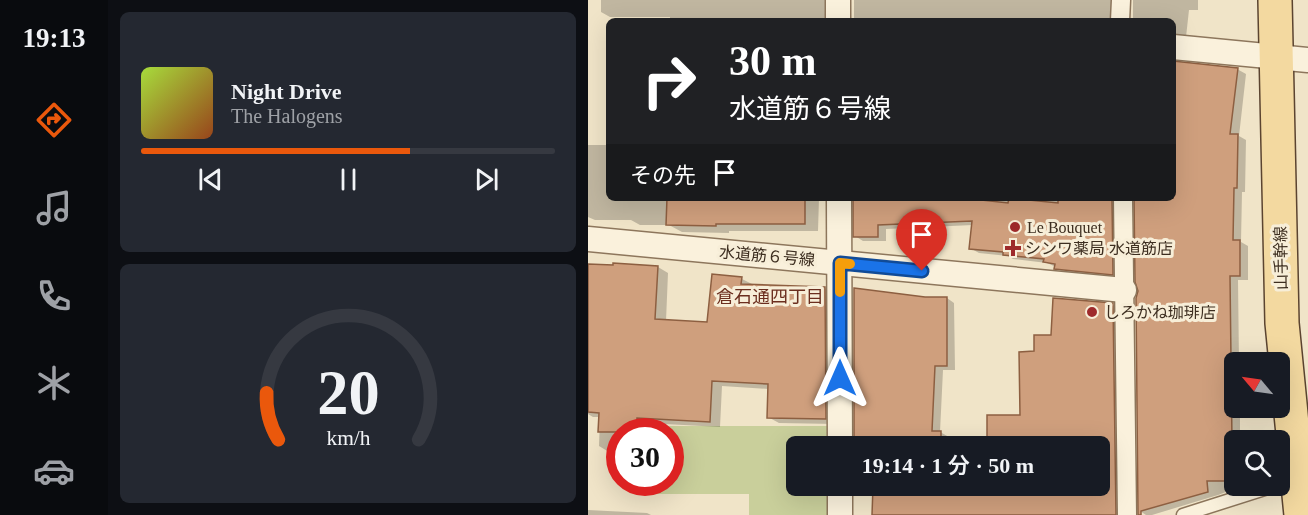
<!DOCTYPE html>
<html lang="ja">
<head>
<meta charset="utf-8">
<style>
	body { margin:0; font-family:"Times New Roman","Noto Sans JP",serif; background:#242831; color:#f1f3f6; height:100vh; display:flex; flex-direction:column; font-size:22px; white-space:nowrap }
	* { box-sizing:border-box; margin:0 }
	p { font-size:20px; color:#9ea1a6 }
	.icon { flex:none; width:33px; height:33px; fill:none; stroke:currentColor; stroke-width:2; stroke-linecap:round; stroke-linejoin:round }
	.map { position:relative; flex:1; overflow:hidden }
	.panel { display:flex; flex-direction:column; gap:12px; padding:12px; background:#0d0f14; width:480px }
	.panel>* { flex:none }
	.guide { position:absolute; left:18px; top:18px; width:570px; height:183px; border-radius:9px; box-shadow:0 6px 24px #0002; background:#202124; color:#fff; overflow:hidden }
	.needle { width:39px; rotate:299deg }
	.tools { position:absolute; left:636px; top:352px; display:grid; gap:12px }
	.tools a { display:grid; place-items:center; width:66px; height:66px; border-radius:9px; background:#171b24; box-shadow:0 6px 24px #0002; font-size:30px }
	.speed { position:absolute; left:18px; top:418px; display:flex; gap:12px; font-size:30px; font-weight:700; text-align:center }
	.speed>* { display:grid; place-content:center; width:78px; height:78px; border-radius:50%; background:#171b24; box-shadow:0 6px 24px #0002; line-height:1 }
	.speed .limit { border:9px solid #d22; background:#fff; color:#111 }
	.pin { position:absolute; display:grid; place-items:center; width:51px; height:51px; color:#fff; margin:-62px -26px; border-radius:50% 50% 50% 0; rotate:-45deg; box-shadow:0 0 6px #0007 }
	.pin .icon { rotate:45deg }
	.me { position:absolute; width:66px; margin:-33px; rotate:0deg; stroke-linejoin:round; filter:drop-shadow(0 0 4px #0008) }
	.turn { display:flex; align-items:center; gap:21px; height:126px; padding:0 24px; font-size:27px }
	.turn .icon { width:78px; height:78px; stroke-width:2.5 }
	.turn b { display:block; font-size:42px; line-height:51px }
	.then { display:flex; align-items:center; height:57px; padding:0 24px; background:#0003; gap:12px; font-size:22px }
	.panel .widget { flex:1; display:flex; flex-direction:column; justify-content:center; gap:9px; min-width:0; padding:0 21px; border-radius:9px; background:#242831 }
	.panel .dial { align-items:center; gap:0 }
	.dial svg { height:156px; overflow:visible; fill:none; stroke:#363941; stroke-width:7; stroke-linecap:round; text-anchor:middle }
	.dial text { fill:#f1f3f6; stroke:none }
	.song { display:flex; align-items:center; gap:18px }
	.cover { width:72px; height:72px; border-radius:9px; background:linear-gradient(135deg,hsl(80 70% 55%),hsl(20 70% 35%)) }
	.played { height:6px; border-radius:3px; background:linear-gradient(90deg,#ea580c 65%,#363941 65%) }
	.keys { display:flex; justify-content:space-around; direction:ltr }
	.trip { position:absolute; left:198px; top:436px; width:324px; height:60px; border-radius:9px; background:#171b24; box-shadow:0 6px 24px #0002; font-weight:600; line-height:60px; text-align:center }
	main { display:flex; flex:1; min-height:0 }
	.menu { display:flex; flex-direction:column; width:108px; justify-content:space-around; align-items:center; background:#090b0e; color:#9ea1a6 }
	.menu .icon { width:42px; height:42px }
	.menu .on { color:#ea580c }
	.menu b { font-size:27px; color:#f1f3f6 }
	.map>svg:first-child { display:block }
	.green { fill:#c9cf9b }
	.shadow { fill:#0003 }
	.building { fill:#cf9f7d; stroke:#8d5f41; stroke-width:1.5 }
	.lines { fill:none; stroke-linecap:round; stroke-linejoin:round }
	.service-casing { stroke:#8d765c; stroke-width:15 }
	.pedestrian-casing { stroke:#8d765c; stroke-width:21 }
	.minor-casing { stroke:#8d765c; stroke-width:27 }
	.primary-casing { stroke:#5b4430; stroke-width:36 }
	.service { stroke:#faf1dc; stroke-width:12 }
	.pedestrian { stroke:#faf1dc; stroke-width:18 }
	.minor { stroke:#faf1dc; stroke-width:24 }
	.primary { stroke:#f3d9a0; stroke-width:33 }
	.route-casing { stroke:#114b97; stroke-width:15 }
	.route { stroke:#1a73e8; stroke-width:10 }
	.slow { stroke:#f59e0b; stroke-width:10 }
	.poi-dot { fill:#9e2a2b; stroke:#f7eed8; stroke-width:2 }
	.labels { text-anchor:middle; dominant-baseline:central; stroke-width:6; stroke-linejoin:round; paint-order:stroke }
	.poi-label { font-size:16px; fill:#3d2e20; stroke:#f7eed8; text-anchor:start }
	.street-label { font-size:16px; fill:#3d2e20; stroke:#f7eed8 }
	.neighbourhood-label { font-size:18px; fill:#6b2e1e; stroke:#f7eed8 }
</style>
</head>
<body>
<main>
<nav class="menu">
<b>19:13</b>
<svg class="icon on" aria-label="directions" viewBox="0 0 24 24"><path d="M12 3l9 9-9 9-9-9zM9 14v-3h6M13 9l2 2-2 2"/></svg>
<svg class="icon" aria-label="music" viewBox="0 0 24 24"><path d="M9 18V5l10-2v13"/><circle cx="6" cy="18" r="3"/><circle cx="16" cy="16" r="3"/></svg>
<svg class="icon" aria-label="phone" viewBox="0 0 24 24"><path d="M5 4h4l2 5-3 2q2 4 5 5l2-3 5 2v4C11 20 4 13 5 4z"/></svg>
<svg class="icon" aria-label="climate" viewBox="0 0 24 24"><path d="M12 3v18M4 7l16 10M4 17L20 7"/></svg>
<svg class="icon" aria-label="car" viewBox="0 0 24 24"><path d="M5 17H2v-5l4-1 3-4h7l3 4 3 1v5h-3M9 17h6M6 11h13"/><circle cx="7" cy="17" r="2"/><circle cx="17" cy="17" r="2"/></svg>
</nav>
<section class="panel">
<div class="widget">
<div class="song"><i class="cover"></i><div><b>Night Drive</b><p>The Halogens</p></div></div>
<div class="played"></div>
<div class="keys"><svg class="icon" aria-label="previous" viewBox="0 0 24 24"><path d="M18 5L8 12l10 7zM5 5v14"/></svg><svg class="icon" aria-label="pause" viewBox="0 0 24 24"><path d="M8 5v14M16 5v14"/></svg><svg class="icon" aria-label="next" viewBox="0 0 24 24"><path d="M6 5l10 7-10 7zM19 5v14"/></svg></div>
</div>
<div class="widget dial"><svg viewBox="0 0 100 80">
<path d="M14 69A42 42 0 1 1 86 69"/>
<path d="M14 69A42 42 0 0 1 8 45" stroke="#ea580c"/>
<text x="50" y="56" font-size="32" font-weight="700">20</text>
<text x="50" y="72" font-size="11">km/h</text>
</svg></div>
</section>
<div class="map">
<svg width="720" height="515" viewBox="0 0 720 515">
	<rect width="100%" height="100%" fill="#f0e4c8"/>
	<polygon class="green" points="62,426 244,426 244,447 208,447 208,486 244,486 244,515 161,515 161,494 65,494 64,483 82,483 82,432 62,432"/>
	<g class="shadow">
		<polygon points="13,0 245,0 244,21 82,21 82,17 22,17 13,12"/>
		<polygon points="266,0 532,0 530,21 266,21"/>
		<polygon points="545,0 610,0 610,10 601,10 598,37 585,41 585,21 545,21"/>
		<polygon points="585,63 649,69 658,74 651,136 658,140 657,192 654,192 653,242 660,246 660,280 650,280 651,363 646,363 646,408 652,408 652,433 666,432 675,437 675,441 646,441 646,486 653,486 630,495 564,515 558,515 552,511 552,291 548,198 585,198"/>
		<polygon points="21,72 21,198 231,198 230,231 141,231 141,233 94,232 81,225 52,225 43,220 7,220 0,217 0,145 19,145"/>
		<polygon points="267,198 533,198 533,279 477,273 468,268 468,267 459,263 425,259 420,256 391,253 382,248 385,225 298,229 298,241 275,241 267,236"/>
		<polygon points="0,266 70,267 80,273 78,321 120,323 154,279 164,284 164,286 237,288 247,294 247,424 191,423 180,417 181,389 134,386 132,427 59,423 59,432 32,432 32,453 21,452 11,446 12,417 5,417 0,414"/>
		<polygon points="337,298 359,298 366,303 367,370 355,370 352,432 361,437 360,447 268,447"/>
		<polygon points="525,305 532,309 536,515 285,515 286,486 512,486 512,447 401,447 433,416 448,353 464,337"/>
		<polygon points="0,510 59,513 63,515 0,515"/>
	</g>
	<g class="building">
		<polygon points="585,61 650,68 642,134 650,134 649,188 646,188 645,240 652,240 652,276 642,276 644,441 640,441 639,447 639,481 619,481 620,492 553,511 553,515 550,515 548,298 550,291 547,282 546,198 585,198"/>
		<polygon points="79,198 217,198 217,224 128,224 128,226 78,225"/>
		<polygon points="265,198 375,198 420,203 421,198 470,203 470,198 524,198 525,275 466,269 467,264 455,262 456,259 415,255 415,252 381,249 384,221 290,225 290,237 265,237"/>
		<polygon points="25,263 70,266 67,319 119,322 124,274 154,277 153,284 237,287 238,419 179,418 180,384 124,381 122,422 49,418 49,432 10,432 11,413 0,412 0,264 25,265"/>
		<polygon points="266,288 337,297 359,297 359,366 347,366 344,431 353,431 353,447 266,447"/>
		<polygon points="465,298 525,303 528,515 284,515 285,486 512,486 512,447 399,447 399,415 432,415 431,352 446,351 446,335 463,335"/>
	</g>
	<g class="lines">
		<g class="service-casing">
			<polyline id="service" points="595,515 686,486"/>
		</g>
		<g class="pedestrian-casing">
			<g id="pedestrian">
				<polyline points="532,21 533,0"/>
				<polyline points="535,198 539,515"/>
			</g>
		</g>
		<g class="minor-casing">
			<g id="minor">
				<polyline points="250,0 250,21"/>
				<polyline points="585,47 720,60"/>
				<polyline points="251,198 252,447"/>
				<polyline points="0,239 536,290"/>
				<polyline points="252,486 252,515"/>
			</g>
		</g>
		<g class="primary-casing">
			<polyline id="primary" points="687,0 694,323 713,515"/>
		</g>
		<use href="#service" class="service"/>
		<use href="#pedestrian" class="pedestrian"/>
		<use href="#minor" class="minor"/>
		<use href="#primary" class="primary"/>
	</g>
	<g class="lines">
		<g class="route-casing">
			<polyline id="route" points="252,378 252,263 334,271"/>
		</g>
		<use href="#route" class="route"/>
		<polyline class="slow" points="252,292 252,263 262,264"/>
	</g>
	<g class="poi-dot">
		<circle cx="427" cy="227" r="6"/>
		<path d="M422 239h6v6h6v6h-6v6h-6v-6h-6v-6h6z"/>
		<circle cx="504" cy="312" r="6"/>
	</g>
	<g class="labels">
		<g class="poi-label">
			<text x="439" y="227">Le Bouquet</text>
			<text x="437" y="248">シンワ薬局 水道筋店</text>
			<text x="516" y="312">しろかね珈琲店</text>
		</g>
		<g class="street-label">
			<text transform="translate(179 256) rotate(5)">水道筋６号線</text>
			<text transform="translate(693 258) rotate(-91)">山手幹線</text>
		</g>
		<g class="neighbourhood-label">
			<text x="182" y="297">倉石通四丁目</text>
		</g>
	</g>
</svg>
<div class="tools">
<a><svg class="needle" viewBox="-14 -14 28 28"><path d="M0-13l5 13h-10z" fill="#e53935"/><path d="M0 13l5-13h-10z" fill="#9ea1a6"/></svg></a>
<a><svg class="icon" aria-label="search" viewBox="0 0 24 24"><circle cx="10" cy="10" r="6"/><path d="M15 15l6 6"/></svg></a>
</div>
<div class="speed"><div class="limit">30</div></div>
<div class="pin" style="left:334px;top:271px;background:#d93025"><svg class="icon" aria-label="arrive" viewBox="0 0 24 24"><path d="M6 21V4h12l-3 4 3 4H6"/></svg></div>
<svg class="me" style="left:252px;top:378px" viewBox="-20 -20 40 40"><path d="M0-17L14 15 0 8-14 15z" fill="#1a73e8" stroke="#fff" stroke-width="4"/></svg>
<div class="trip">19:14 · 1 分 · 50 m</div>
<div class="guide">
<div class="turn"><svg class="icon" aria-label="right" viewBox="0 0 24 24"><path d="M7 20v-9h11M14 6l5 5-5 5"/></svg><div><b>30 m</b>水道筋６号線</div></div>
<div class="then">その先<svg class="icon" aria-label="arrive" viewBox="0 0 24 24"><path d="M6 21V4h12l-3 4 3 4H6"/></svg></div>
</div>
</div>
</main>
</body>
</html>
